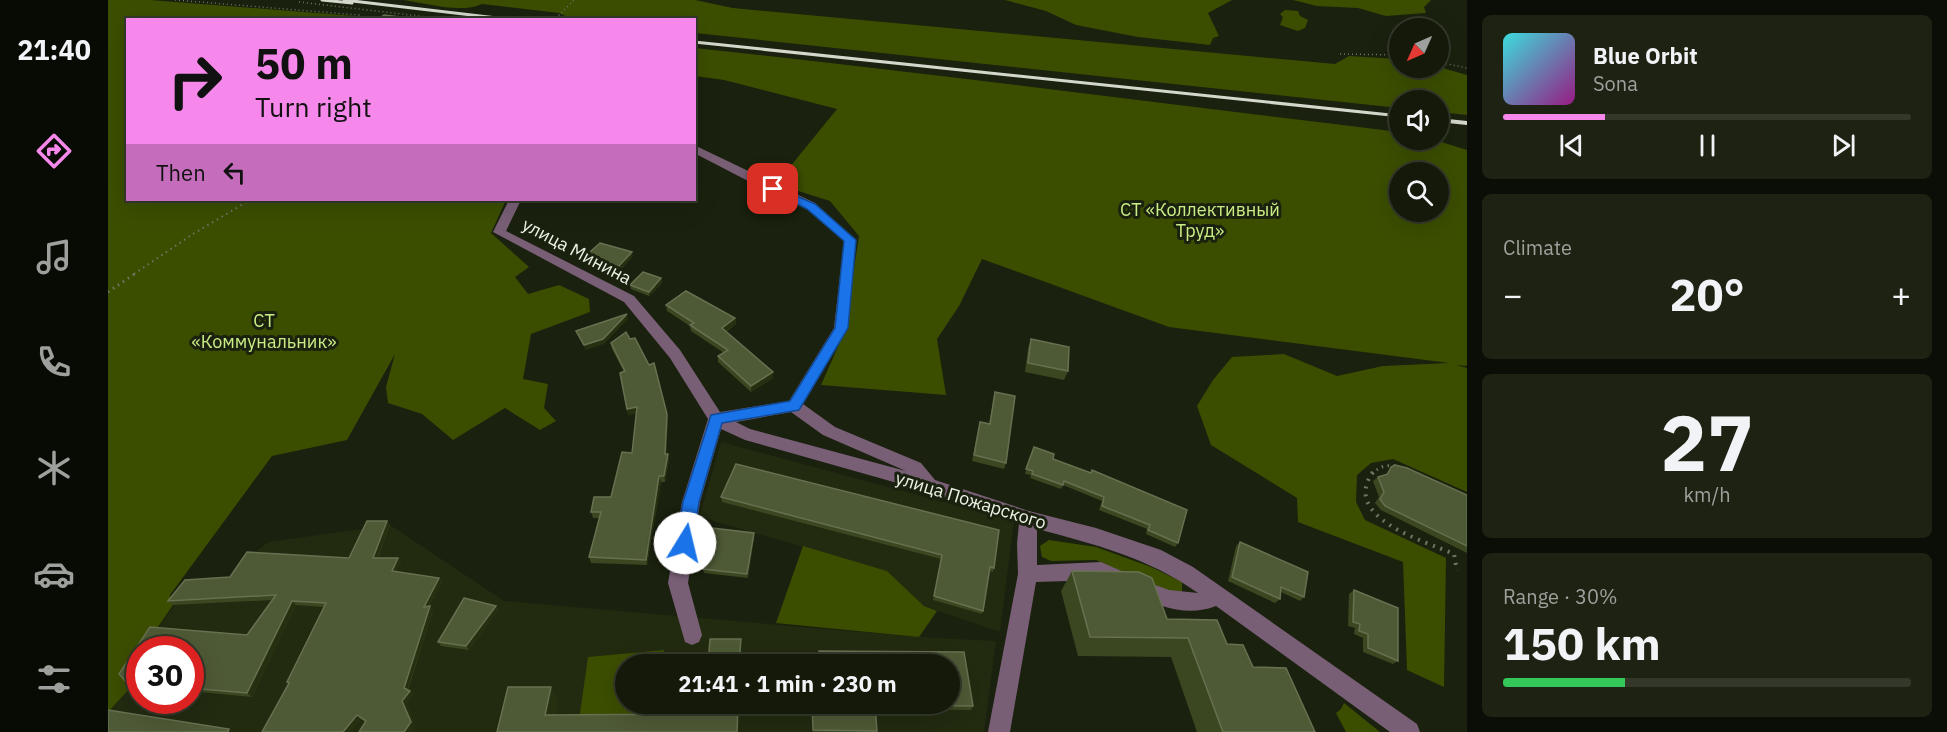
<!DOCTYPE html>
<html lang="en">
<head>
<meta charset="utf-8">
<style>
	body { margin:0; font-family:"IBM Plex Sans",sans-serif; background:#1d2213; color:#f1f3f6; height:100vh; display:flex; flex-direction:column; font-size:22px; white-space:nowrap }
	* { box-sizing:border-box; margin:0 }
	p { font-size:20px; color:#9da09c }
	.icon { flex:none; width:33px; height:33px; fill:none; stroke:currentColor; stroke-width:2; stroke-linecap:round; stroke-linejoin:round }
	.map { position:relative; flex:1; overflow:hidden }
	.sheet { display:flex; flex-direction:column; gap:15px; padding:15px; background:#0b0e06; width:480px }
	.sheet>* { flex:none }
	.banner { position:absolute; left:18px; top:18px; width:570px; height:183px; border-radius:0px; box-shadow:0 6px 24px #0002,0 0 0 2px #33382b; background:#f788eb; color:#111; overflow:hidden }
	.needle { width:39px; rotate:225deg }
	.controls { position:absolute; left:1281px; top:18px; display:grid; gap:12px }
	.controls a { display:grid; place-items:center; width:60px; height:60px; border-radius:50%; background:#14190a; box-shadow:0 6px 24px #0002,0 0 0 2px #33382b; font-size:30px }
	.speed { position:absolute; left:18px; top:636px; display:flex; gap:12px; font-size:30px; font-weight:700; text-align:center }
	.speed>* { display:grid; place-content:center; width:78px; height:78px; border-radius:50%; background:#14190a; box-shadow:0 6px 24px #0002,0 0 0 2px #33382b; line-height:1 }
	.speed .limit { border:9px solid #d22; background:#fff; color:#111 }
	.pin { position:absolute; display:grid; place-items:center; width:51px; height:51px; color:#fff; margin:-26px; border-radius:12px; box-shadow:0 3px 9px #0006 }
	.me { position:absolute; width:66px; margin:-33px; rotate:9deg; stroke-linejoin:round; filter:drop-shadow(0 0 4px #0008) }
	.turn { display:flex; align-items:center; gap:21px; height:126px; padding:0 30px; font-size:27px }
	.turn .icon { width:78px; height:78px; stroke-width:2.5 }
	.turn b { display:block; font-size:42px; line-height:51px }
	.then { display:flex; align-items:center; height:57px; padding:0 30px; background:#0003; gap:12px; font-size:22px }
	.big { font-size:45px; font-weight:800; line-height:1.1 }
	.sheet .tile { flex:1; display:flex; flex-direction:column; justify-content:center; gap:9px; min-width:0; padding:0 21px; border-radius:9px; background:#1d2213 }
	.sheet .dial { align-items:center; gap:0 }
	.dial b { font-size:78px; line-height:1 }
	.song { display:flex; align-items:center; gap:18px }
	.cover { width:72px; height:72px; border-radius:9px; background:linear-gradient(135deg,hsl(180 70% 55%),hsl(310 70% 35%)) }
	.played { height:6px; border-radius:3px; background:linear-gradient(90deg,#f788eb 25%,#33382b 25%) }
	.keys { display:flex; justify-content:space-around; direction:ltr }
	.heat { display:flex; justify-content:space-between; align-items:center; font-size:33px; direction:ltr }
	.charge { height:9px; border-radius:4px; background:linear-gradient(90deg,#34c759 30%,#33382b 0) }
	.trip { position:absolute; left:507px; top:654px; width:345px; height:60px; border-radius:30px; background:#14190a; box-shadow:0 6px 24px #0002,0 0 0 2px #33382b; font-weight:800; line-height:60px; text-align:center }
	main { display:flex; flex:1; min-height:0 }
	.dock { display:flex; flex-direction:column; width:108px; justify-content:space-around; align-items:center; background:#080a04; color:#9da09c }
	.dock .icon { width:42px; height:42px }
	.dock .active { color:#f788eb }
	.dock b { font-size:27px; color:#f1f3f6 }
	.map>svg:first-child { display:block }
	.built { fill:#222a10; fill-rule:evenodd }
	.green { fill:#3b4e00; fill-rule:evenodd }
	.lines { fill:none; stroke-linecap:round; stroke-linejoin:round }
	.path-far3 { stroke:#6f7565; stroke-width:1.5; stroke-dasharray:1 3; stroke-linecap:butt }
	.path-far2 { stroke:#6f7565; stroke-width:2; stroke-dasharray:1.5 4; stroke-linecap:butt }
	.path-far1 { stroke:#6f7565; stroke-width:3; stroke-dasharray:1.5 4.5; stroke-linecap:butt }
	.path { stroke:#6f7565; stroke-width:4; stroke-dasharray:2 6; stroke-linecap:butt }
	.minor { fill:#795f76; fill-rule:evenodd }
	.rail-far1 { stroke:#d3d8cb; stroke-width:3 }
	.rail { stroke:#d3d8cb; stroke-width:4 }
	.wall { fill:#3a4720 }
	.shaded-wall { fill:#253010 }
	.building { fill:#4e5935; stroke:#677151; stroke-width:1.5 }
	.route { fill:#1a73e8; stroke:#114b97; stroke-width:1.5 }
	.labels { text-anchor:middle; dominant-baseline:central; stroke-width:6; stroke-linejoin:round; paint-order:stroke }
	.park-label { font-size:18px; fill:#cbed85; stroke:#1a210e }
	.street-label { font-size:18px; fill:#edf2e6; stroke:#1a210e }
</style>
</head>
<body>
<main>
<nav class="dock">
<b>21:40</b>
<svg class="icon active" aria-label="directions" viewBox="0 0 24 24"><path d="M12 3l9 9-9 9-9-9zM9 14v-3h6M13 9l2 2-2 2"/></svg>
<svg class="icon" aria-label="music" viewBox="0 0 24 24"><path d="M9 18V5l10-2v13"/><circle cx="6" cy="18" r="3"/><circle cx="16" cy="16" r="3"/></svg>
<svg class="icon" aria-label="phone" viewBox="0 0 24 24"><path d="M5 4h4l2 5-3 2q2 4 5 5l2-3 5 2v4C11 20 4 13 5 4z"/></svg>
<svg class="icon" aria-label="climate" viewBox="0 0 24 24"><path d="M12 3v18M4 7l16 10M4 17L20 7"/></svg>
<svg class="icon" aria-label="car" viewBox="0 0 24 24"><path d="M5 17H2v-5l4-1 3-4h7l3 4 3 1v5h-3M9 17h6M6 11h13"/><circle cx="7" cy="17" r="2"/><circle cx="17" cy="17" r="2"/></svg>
<svg class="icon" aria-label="filters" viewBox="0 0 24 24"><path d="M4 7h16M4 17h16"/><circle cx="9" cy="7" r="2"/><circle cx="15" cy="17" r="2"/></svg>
</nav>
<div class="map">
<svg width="1359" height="732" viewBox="0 0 1359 732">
	<rect width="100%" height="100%" fill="#1a210e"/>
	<g class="built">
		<polygon points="613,442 906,521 892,632 816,606 779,571 591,517"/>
		<path d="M282 525 396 601 811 637 888 641 876 732H0V712L24 686 31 655 32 700H82V650L35 649 82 584 127 582 143 556 160 542ZM518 664H842V704H518Z"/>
	</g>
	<g class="green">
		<polygon points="0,0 42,0 247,16 243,20 20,20 20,200 398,200 383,233 421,267 407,277 420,294 451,285 481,299 482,312 423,334 415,379 440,384 436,408 448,421 432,430 397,408 345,440 314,414 280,403 278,387 287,354 239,440 164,456 62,595 65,605 35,649 32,650 17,677 24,686 0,712"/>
		<path d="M295 0H587L625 8 1227 64 1241 56 1291 59 1292 68 1331 67 1359 75V115L1331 112 1330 100H1292L1291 108 587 33 586 20 463 19 451 13 374 4C352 14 318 3 295 0Z"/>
		<polygon points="897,0 1124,0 1100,13 1111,36 1105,38 1102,45 1030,37 968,25 938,11"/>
		<polygon points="1185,0 1323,0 1316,7 1318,13 1278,16 1250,8 1209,6"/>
		<polygon points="1177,10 1190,11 1192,16 1200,20 1197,28 1190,31 1172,25 1175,17 1172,14"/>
		<path d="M587 48C822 73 1056 104 1291 132L1292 140H1327L1359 150V366L1348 365 1359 368V492L1285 459 1263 463 1249 475 1248 502 1257 520 1338 558 1336 687 1299 670 1295 562 1190 522 1189 498 1103 445 1089 406 1105 380 1124 357 1176 354 1229 376 1275 366 1341 363 1061 327 874 259 851 306 829 339 838 395 713 385 736 333 751 236 722 201 668 184 729 109 616 80 587 76ZM1292 172H1330V212H1292Z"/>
		<polygon points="941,540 988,547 1043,567 1074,582 1074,592 1056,592 988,560 943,561 934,557 932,546"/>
		<polygon points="695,546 779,571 816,606 829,611 811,637 668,623"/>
		<polygon points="556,650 555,664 518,664 518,704 552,704 551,718 471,720 480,657"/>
		<polygon points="1236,703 1272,732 1238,732 1228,713 1233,709"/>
	</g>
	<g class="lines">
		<g class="path-far3">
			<polyline points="67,0 251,15 245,20"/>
			<polyline points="191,2 345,20"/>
			<polyline points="456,20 448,18 466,0"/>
			<polyline points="1232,54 1292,55"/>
			<polyline points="1330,62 1359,68"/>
		</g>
		<polyline class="path-far2" points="26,274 85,234 142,200"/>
		<g class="path-far1">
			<polyline points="0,292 28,273"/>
			<path d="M1264 474C1272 466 1277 465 1288 466"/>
		</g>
		<path class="path" d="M1265 472C1232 518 1317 541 1346 554L1349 571"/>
		<path class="minor" d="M586 145 707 203 748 240 740 328 695 404 727 427 813 463 827 480 921 511 988 528 1053 550 1085 567 1309 724 1312 732H1282L1108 606C1080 617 1053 607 1026 595L1023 589 1026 583 1033 580 1061 590 1090 593C1041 558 986 544 929 529V565L993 562 1018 573 1021 579 1018 585 1011 588 992 580 928 582 902 732H880L910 574 909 544 911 523 821 492 637 440 613 429 592 502 580 583 594 635 591 642 584 645 577 642 560 583 574 502 600 419 562 358 516 302 385 232 401 200H413L398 231 526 296 572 350 612 412 681 401 726 328 736 241 699 209 642 182 586 153ZM683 412 715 435 798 471 642 429 628 422Z"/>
		<g class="rail-far1">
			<polyline points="214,0 244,3"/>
			<polyline points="236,0 406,20"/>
			<polyline points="586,42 1292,116"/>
		</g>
		<polyline class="rail" points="1330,120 1359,123"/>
	</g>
	<g class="wall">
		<polygon points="525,256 509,274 475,264 473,260"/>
		<polygon points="553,278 554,283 541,296 523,289 522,285"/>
		<polygon points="558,305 627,318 628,324 618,332 665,372 665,378 643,392 610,362 610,356 616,353 583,331 582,326 559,311"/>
		<polygon points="923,339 960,371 956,380 917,372 920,348"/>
		<polygon points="503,343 559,414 560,420 558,454 561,460 557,482 553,482 539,565 483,563 481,557 491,518 485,518 483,512 503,497 524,453 528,413 520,415 516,372 504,349"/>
		<polygon points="887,392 898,463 896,469 864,461 872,422 881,424"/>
		<polygon points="926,447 945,459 1070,543 1067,547 1038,534 1039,529 991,510 994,501 955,485 953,489 922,478 923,475 917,474"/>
		<polygon points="1283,467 1359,495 1359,553 1273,510 1267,503 1271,497 1265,481 1270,477 1278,475 1279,472"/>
		<polygon points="613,497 886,568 885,572 881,571 875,611 874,614 825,600 833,559 614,502"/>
		<polygon points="259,521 279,521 282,525 270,558 290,558 293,562 288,572 331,578 334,582 321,606 325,610 300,690 306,694 298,704 307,725 302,732 251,732 257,722 253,719 242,732 154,732 181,683 179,682 216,607 188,605 144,697 82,691 82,650 32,650 32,687 24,686 18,682 11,674 42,627 139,635 165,600 65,605 60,601 77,580 122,577 139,552 241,558"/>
		<polygon points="646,537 640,578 596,573 595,569"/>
		<polygon points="1132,542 1196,597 1192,601 1173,592 1172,599 1167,603 1120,581 1128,546"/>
		<polygon points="964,571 1059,619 1119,644 1145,667 1207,732 1089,732 1063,657 970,656 953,591"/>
		<polygon points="1246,590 1290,661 1285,664 1255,652 1255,638 1246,634 1247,628 1240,626 1241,594"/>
		<polygon points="388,606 390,610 361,650 333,646 330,642"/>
		<polygon points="704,705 865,706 863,710 768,709 769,732 705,732"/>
	</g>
	<g class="shaded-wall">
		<polygon points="524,252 525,256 509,274 508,269"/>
		<polygon points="553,278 554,283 541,296 541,292"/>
		<polygon points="519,314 520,319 496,344 477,350 476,345"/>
		<polygon points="627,318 628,324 614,334 614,328"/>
		<polygon points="665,372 665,378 643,392 643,386"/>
		<polygon points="529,407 530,413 520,415 519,409"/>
		<polygon points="559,414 560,420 558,460 557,454"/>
		<polygon points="560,454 561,460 557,482 556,476"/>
		<polygon points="551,476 553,482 539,565 538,560"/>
		<polygon points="279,521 282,525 268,562 265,558"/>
		<polygon points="646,533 646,537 640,578 639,574"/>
		<polygon points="290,558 293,562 287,575 284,571"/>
		<polygon points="331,578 334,582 319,611 316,607"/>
		<polygon points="184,601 188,605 144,697 139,693"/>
		<polygon points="322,606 325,610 299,691 296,688"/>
		<polygon points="388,606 390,610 361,650 358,646"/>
		<polygon points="633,639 634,653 634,664 631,664"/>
		<polygon points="443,687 451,700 446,727 437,715"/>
		<polygon points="302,691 306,694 298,704 307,725 302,732 296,732 294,701"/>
		<polygon points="630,704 632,704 631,732 629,732"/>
		<polygon points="249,715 253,719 242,732 235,732"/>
	</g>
	<g class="building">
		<polygon points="276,15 310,19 269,20"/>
		<polygon points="492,243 524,252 508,269 473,260"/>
		<polygon points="535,272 553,278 541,292 522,285"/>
		<polygon points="578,291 627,318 614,328 665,372 643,386 610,356 620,350 582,325 586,323 558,305"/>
		<polygon points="519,314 495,339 476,345 468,331"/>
		<polygon points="518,332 522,339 527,338 541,365 546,363 559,414 557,454 560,454 556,476 551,476 538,560 481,557 493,512 483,512 486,497 503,497 514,452 524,453 529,407 519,409 512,373 517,371 503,343"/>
		<polygon points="923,339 961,347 960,371 920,363"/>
		<polygon points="887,392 907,396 898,463 866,455 872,422 882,424"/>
		<polygon points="926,447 946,454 945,459 983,473 984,470 1079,510 1070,543 1040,530 1042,525 994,506 996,497 956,481 955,485 924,474 925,471 918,469"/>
		<polygon points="628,464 891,530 886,568 882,567 875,611 826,596 834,555 613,497"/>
		<polygon points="1287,465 1299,468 1359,495 1359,546 1277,506 1272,499 1276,492 1270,477 1280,474 1283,467"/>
		<polygon points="259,521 279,521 265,558 290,558 284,571 331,578 316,607 322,606 296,688 302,691 294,701 303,722 296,732 251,732 258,721 249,715 235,732 154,732 181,683 179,682 218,603 184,601 139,693 82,688 82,650 32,650 32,684 18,682 11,674 42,627 139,635 168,595 60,601 77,580 122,577 139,552 241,558"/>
		<polygon points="604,528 646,533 639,574 595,569"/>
		<polygon points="1132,542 1200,572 1196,597 1173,587 1172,599 1124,577"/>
		<polygon points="964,571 1031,572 1044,578 1059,619 1109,620 1119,644 1135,645 1145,667 1178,668 1207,732 1115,732 1080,638 982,637"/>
		<polygon points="1246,590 1290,608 1290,661 1260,648 1260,634 1251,631 1252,624 1245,622"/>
		<polygon points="356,598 388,606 358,646 330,642"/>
		<polygon points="602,639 633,639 631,664 600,664"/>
		<polygon points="711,651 856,652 865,706 767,705 769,731 705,730 704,705 712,705 712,704 842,704 842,664 711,664"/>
		<polygon points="400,687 443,687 437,715 597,714 598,704 630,704 629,732 389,732"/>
		<polygon points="0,710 121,729 120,732 0,732"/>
	</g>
	<polygon class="route" points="665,186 707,204 748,240 740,328 691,410 614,423 591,502 585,543 583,548 577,550 571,548 568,543 575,502 603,415 682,401 727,328 736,241 699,209 662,191 662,187"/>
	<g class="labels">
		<g class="park-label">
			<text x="1092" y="209">СТ «Коллективный<tspan x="1092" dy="21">Труд»</tspan></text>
			<text x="156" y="320">СТ<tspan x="156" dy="21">«Коммунальник»</tspan></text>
		</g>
		<g class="street-label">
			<text transform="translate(469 251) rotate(28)">улица Минина</text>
			<text transform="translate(863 500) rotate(17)">улица Пожарского</text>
		</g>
	</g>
</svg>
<div class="controls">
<a><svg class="needle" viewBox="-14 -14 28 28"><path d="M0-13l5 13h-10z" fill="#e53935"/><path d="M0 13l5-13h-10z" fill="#9da09c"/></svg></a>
<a><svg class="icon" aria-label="sound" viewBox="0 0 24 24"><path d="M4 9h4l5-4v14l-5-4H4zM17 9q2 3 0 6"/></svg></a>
<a><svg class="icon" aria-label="search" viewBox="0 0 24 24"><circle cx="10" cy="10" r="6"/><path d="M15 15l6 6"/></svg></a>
</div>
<div class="speed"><div class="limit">30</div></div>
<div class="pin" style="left:665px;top:189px;background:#d93025"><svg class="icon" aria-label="arrive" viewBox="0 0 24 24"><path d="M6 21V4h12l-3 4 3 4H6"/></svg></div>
<svg class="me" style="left:577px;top:543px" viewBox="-20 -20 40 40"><circle r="19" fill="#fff"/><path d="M0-13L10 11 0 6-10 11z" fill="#1a73e8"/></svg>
<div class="trip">21:41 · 1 min · 230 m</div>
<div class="banner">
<div class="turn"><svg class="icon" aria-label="right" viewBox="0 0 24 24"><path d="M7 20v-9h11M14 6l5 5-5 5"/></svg><div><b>50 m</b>Turn right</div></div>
<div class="then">Then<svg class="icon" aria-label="left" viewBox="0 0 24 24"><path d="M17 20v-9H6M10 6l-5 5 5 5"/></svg></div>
</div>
</div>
<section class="sheet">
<div class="tile">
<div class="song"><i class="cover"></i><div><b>Blue Orbit</b><p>Sona</p></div></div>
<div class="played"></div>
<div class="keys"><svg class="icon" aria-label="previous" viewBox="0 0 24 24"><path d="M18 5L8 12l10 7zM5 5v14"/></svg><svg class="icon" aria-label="pause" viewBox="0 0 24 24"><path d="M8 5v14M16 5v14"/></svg><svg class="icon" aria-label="next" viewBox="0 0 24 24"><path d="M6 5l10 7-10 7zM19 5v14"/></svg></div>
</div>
<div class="tile"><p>Climate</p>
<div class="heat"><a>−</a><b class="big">20°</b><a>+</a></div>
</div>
<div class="tile dial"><b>27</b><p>km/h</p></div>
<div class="tile"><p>Range · 30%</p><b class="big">150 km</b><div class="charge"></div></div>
</section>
</main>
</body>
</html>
